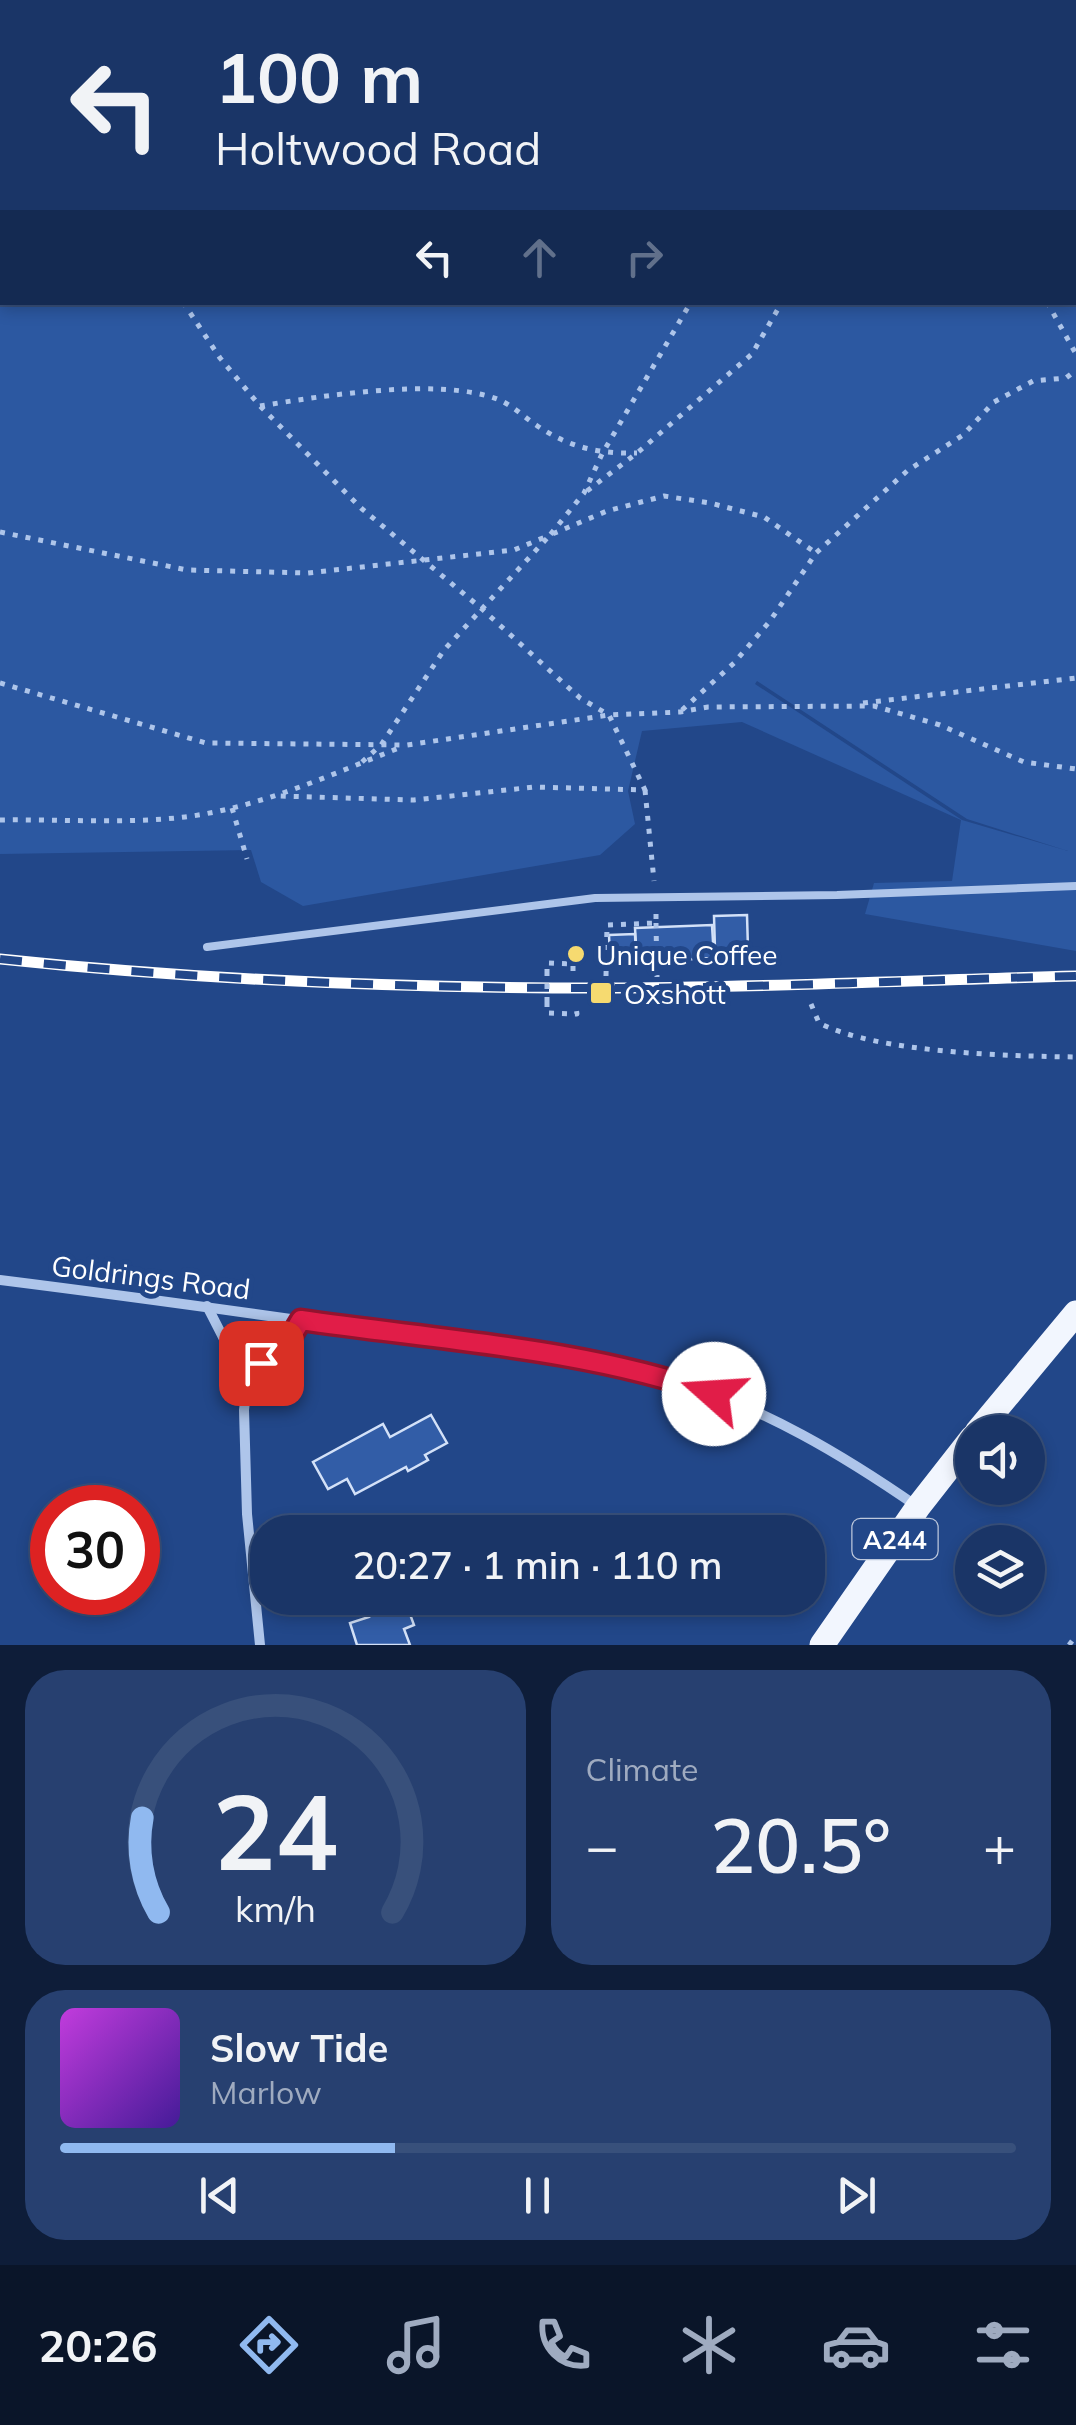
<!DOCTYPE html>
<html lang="en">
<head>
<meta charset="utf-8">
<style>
	body { margin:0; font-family:Mulish,sans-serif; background:#274070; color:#f1f3f6; height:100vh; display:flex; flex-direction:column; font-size:38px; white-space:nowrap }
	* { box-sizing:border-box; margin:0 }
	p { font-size:32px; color:#9fabc0 }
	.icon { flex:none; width:55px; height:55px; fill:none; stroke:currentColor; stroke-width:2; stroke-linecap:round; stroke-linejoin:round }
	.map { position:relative; height:1645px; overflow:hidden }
	.sheet { display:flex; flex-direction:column; gap:25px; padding:25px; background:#0e1d39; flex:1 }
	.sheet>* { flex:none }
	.hud { position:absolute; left:0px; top:0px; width:1078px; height:305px; box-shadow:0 5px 15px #0003,0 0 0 2px #38507b; background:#1a3567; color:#f1f3f6; overflow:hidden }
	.fabs { position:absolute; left:955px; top:1415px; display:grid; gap:20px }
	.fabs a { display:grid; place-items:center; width:90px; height:90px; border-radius:50%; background:#1a3567; box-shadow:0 5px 15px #0003,0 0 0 2px #38507b; font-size:50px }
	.speed { position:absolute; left:30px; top:1485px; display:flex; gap:20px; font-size:50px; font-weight:700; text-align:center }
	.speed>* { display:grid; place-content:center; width:130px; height:130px; border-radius:50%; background:#1a3567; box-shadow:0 5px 15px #0003,0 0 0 2px #38507b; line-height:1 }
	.speed .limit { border:15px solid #d22; background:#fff; color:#111 }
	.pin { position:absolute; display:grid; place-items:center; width:85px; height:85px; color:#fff; margin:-42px; border-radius:20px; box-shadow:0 5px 15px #0006 }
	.me { position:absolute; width:110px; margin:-55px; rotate:289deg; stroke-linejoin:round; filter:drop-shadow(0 0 8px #0008) }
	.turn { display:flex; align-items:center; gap:35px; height:210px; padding:0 50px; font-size:45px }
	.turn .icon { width:130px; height:130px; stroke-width:2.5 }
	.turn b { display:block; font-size:70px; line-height:85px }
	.lanes { display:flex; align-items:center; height:95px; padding:0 50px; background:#0003; justify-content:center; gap:50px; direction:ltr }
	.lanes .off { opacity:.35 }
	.big { font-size:75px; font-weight:600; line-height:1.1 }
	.sheet .tile { flex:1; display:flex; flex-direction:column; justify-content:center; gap:15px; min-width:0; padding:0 35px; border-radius:40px; background:#274070 }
	.sheet .dial { align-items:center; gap:0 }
	.dial svg { height:260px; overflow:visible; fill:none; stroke:#38507b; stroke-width:7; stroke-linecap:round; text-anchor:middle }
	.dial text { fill:#f1f3f6; stroke:none }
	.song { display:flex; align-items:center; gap:30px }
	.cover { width:120px; height:120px; border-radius:15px; background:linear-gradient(135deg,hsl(290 70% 55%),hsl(260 70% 35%)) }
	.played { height:10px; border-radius:5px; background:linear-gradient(90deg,#90b9f0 35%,#38507b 35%) }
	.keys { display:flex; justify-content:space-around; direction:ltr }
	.heat { display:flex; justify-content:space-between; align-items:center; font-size:55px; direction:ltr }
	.sheet .tiles { flex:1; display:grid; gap:25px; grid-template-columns:1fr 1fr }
	.tile:last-child { grid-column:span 2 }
	.trip { position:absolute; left:250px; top:1515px; width:575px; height:100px; border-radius:40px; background:#1a3567; box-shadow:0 5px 15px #0003,0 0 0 2px #38507b; font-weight:600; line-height:100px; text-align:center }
	.menu { display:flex; height:160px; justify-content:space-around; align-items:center; background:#0a1529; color:#9fabc0 }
	.menu .icon { width:70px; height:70px }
	.menu .current { color:#90b9f0 }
	.menu b { font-size:45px; color:#f1f3f6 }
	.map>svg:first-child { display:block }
	.green { fill:#2c58a1; fill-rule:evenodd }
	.building { fill:#325da7; stroke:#d3e1f8; stroke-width:2.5 }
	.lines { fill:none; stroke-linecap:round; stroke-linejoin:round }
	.path { stroke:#aec5ea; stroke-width:5; stroke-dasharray:5 8; stroke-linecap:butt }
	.lane { stroke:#aec5ea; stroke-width:8 }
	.street { stroke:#aec5ea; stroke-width:10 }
	.primary { stroke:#f2f6fe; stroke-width:25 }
	.rail-casing { stroke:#fff; stroke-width:11 }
	.rail { stroke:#224789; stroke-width:8; stroke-dasharray:22; stroke-linecap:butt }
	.path-bridge { stroke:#aec5ea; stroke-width:5; stroke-dasharray:5 8; stroke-linecap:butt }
	.route-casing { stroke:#92132f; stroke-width:25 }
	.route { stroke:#e11d48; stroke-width:18 }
	.poi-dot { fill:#f6da70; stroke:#224789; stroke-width:4 }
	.labels { text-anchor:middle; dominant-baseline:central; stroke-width:10; stroke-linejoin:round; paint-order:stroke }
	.shield { fill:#224789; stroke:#bdc8dc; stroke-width:2.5 }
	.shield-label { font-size:25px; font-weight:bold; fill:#fff }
	.poi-label { font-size:28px; fill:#fff; stroke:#224789; text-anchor:start }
	.street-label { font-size:28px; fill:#fff; stroke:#224789 }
</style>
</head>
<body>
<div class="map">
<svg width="1076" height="1645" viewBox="0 0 1076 1645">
	<rect width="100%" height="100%" fill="#224789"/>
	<path class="green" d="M0 0H1076V951L865 914 874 883 952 881 961 820 742 722 642 731 628 791 635 824 600 855 303 906 261 882 251 850 0 854ZM2 2H1075V302H2ZM757 681 967 819 1068 851 962 820 755 684Z"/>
	<g class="building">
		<polygon points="747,915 748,949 715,950 714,916"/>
		<polygon points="712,925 714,958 637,962 635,928"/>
		<polygon points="635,934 636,958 610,958 609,935"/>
		<polygon points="431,1415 447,1443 425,1455 428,1460 408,1471 406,1467 355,1494 347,1479 328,1489 313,1462 383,1424 390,1437"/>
		<polygon points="369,1598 393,1598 397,1609 407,1606 414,1625 404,1629 410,1645 357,1645 350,1623 369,1617 363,1599"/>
	</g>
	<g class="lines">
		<g class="path">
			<polyline points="308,0 312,2"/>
			<polyline points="784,0 792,2"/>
			<polyline points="847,0 848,2"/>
			<polyline points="401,2 402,0"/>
			<polyline points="619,2 629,0"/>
			<polyline points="866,2 869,0"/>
			<polyline points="927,2 928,0"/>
			<polyline points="1013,2 1014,0"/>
			<polyline points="0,28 2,32"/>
			<polyline points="1075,223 1076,225"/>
			<polyline points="183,302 220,358 260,406 361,508 482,609 580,698 609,715 645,790 534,787 414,800 278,796"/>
			<polyline points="1047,302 1076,354"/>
			<path d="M260 406C321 396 439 377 497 399 511 404 524 417 536 425 568 447 598 454 637 453"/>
			<polyline points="587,491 637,453 752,354 782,302"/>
			<polyline points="0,532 187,570 308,573 514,550 550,535 584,493 602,454 691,302"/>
			<polyline points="0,683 206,743 407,745 609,715 680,712 708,707 874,706 940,725 1024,762 1076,769"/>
			<polyline points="863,703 1076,678"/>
			<polyline points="682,710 734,663 770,621 816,553 907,471 963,435 994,402 1033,381 1066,378 1076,370"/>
			<polyline points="362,762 381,745 444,650 550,535 607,511 664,496 710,503 764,517 816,553"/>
			<polyline points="645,790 654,881"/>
			<polyline points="232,808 247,859"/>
			<path d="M0 820C60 819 126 824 185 817 262 807 332 774 404 746"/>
			<polyline points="656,923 657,977"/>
			<polyline points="547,974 547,963 573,964 573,973"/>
			<polyline points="606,976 607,925 656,923 656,912"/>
			<polyline points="547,1002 547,1013 577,1014 576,1007"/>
			<path d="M811 1004 819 1023C878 1053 1008 1056 1076 1057"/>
			<polyline points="1069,1645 1076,1636"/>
		</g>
		<polyline class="lane" points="207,947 595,898 837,895 1076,886"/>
		<g class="street">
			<path d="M0 1280C143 1298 286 1318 429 1339 512 1351 596 1356 676 1381 764 1408 843 1455 918 1507"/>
			<polyline points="207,1306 247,1384 244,1410 247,1514 260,1645"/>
			<path d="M247 1384C263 1360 286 1344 301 1319"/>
		</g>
		<g class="primary">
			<polyline points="977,1432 1076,1313"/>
			<polyline points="822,1645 918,1507 972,1438"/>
		</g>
		<g class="rail-casing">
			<path id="rail" d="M0 959C198 980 399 988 598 988 757 988 917 980 1076 976"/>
		</g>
		<use href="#rail" class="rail"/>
		<polyline class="path-bridge" points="547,1002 547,974"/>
	</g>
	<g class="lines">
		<g class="route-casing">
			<path id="route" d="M261 1363 292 1335 301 1320C438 1340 584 1348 714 1394"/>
		</g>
		<use href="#route" class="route"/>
	</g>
	<g class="poi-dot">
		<circle cx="576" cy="954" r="10"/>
		<rect x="589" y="981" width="24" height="24" rx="5"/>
	</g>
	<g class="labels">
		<rect class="shield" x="852.5" y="1519" width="85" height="40" rx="8"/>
		<g class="shield-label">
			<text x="895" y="1539">A244</text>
		</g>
		<g class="poi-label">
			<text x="596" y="954">Unique Coffee</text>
			<text x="624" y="993">Oxshott</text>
		</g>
		<g class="street-label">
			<text transform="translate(151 1277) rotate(7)">Goldrings Road</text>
		</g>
	</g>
</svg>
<div class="fabs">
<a><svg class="icon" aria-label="sound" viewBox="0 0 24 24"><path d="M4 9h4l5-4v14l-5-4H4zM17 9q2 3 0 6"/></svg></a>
<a><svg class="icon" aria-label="layers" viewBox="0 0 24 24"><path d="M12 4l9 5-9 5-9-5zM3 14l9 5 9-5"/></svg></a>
</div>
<div class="speed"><div class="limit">30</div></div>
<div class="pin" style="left:261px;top:1363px;background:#d93025"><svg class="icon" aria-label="arrive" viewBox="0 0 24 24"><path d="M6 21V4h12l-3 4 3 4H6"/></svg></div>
<svg class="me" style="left:714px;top:1394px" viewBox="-20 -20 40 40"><circle r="19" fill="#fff"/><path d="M0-13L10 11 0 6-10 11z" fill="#e11d48"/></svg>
<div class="trip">20:27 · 1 min · 110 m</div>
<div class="hud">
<div class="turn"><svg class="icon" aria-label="left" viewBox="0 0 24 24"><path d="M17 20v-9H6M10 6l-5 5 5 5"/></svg><div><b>100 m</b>Holtwood Road</div></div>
<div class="lanes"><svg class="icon" aria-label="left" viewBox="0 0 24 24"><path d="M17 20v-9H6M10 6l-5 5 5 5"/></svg><svg class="icon off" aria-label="ahead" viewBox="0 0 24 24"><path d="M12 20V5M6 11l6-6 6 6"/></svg><svg class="icon off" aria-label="right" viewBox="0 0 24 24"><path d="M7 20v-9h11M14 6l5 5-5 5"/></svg></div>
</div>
</div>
<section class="sheet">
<div class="tiles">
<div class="tile dial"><svg viewBox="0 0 100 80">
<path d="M14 69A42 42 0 1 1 86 69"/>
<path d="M14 69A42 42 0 0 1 9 40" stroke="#90b9f0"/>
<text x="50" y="56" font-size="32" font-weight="700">24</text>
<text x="50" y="72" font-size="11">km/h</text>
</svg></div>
<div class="tile"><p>Climate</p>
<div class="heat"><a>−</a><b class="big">20.5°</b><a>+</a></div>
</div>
<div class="tile">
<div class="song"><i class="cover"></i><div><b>Slow Tide</b><p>Marlow</p></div></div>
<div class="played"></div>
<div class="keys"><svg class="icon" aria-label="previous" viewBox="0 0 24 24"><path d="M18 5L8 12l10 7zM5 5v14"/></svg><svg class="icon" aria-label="pause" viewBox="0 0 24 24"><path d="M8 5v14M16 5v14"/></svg><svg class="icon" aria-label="next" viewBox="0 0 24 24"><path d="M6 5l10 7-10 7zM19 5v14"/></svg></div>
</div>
</div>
</section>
<nav class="menu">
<b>20:26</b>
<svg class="icon current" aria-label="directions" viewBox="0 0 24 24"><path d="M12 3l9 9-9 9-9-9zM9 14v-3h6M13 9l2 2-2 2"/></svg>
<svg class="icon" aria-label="music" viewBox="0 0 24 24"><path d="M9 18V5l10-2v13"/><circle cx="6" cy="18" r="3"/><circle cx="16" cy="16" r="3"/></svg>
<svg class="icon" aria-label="phone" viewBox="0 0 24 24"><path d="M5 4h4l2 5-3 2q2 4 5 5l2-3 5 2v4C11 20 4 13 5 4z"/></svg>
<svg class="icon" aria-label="climate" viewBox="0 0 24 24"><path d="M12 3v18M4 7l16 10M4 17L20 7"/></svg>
<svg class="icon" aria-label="car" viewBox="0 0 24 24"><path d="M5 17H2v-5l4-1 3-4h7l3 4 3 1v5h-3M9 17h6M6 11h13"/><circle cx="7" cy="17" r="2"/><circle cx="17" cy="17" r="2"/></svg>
<svg class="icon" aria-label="filters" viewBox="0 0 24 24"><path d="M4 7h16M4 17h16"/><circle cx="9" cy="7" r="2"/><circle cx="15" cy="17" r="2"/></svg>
</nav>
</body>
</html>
